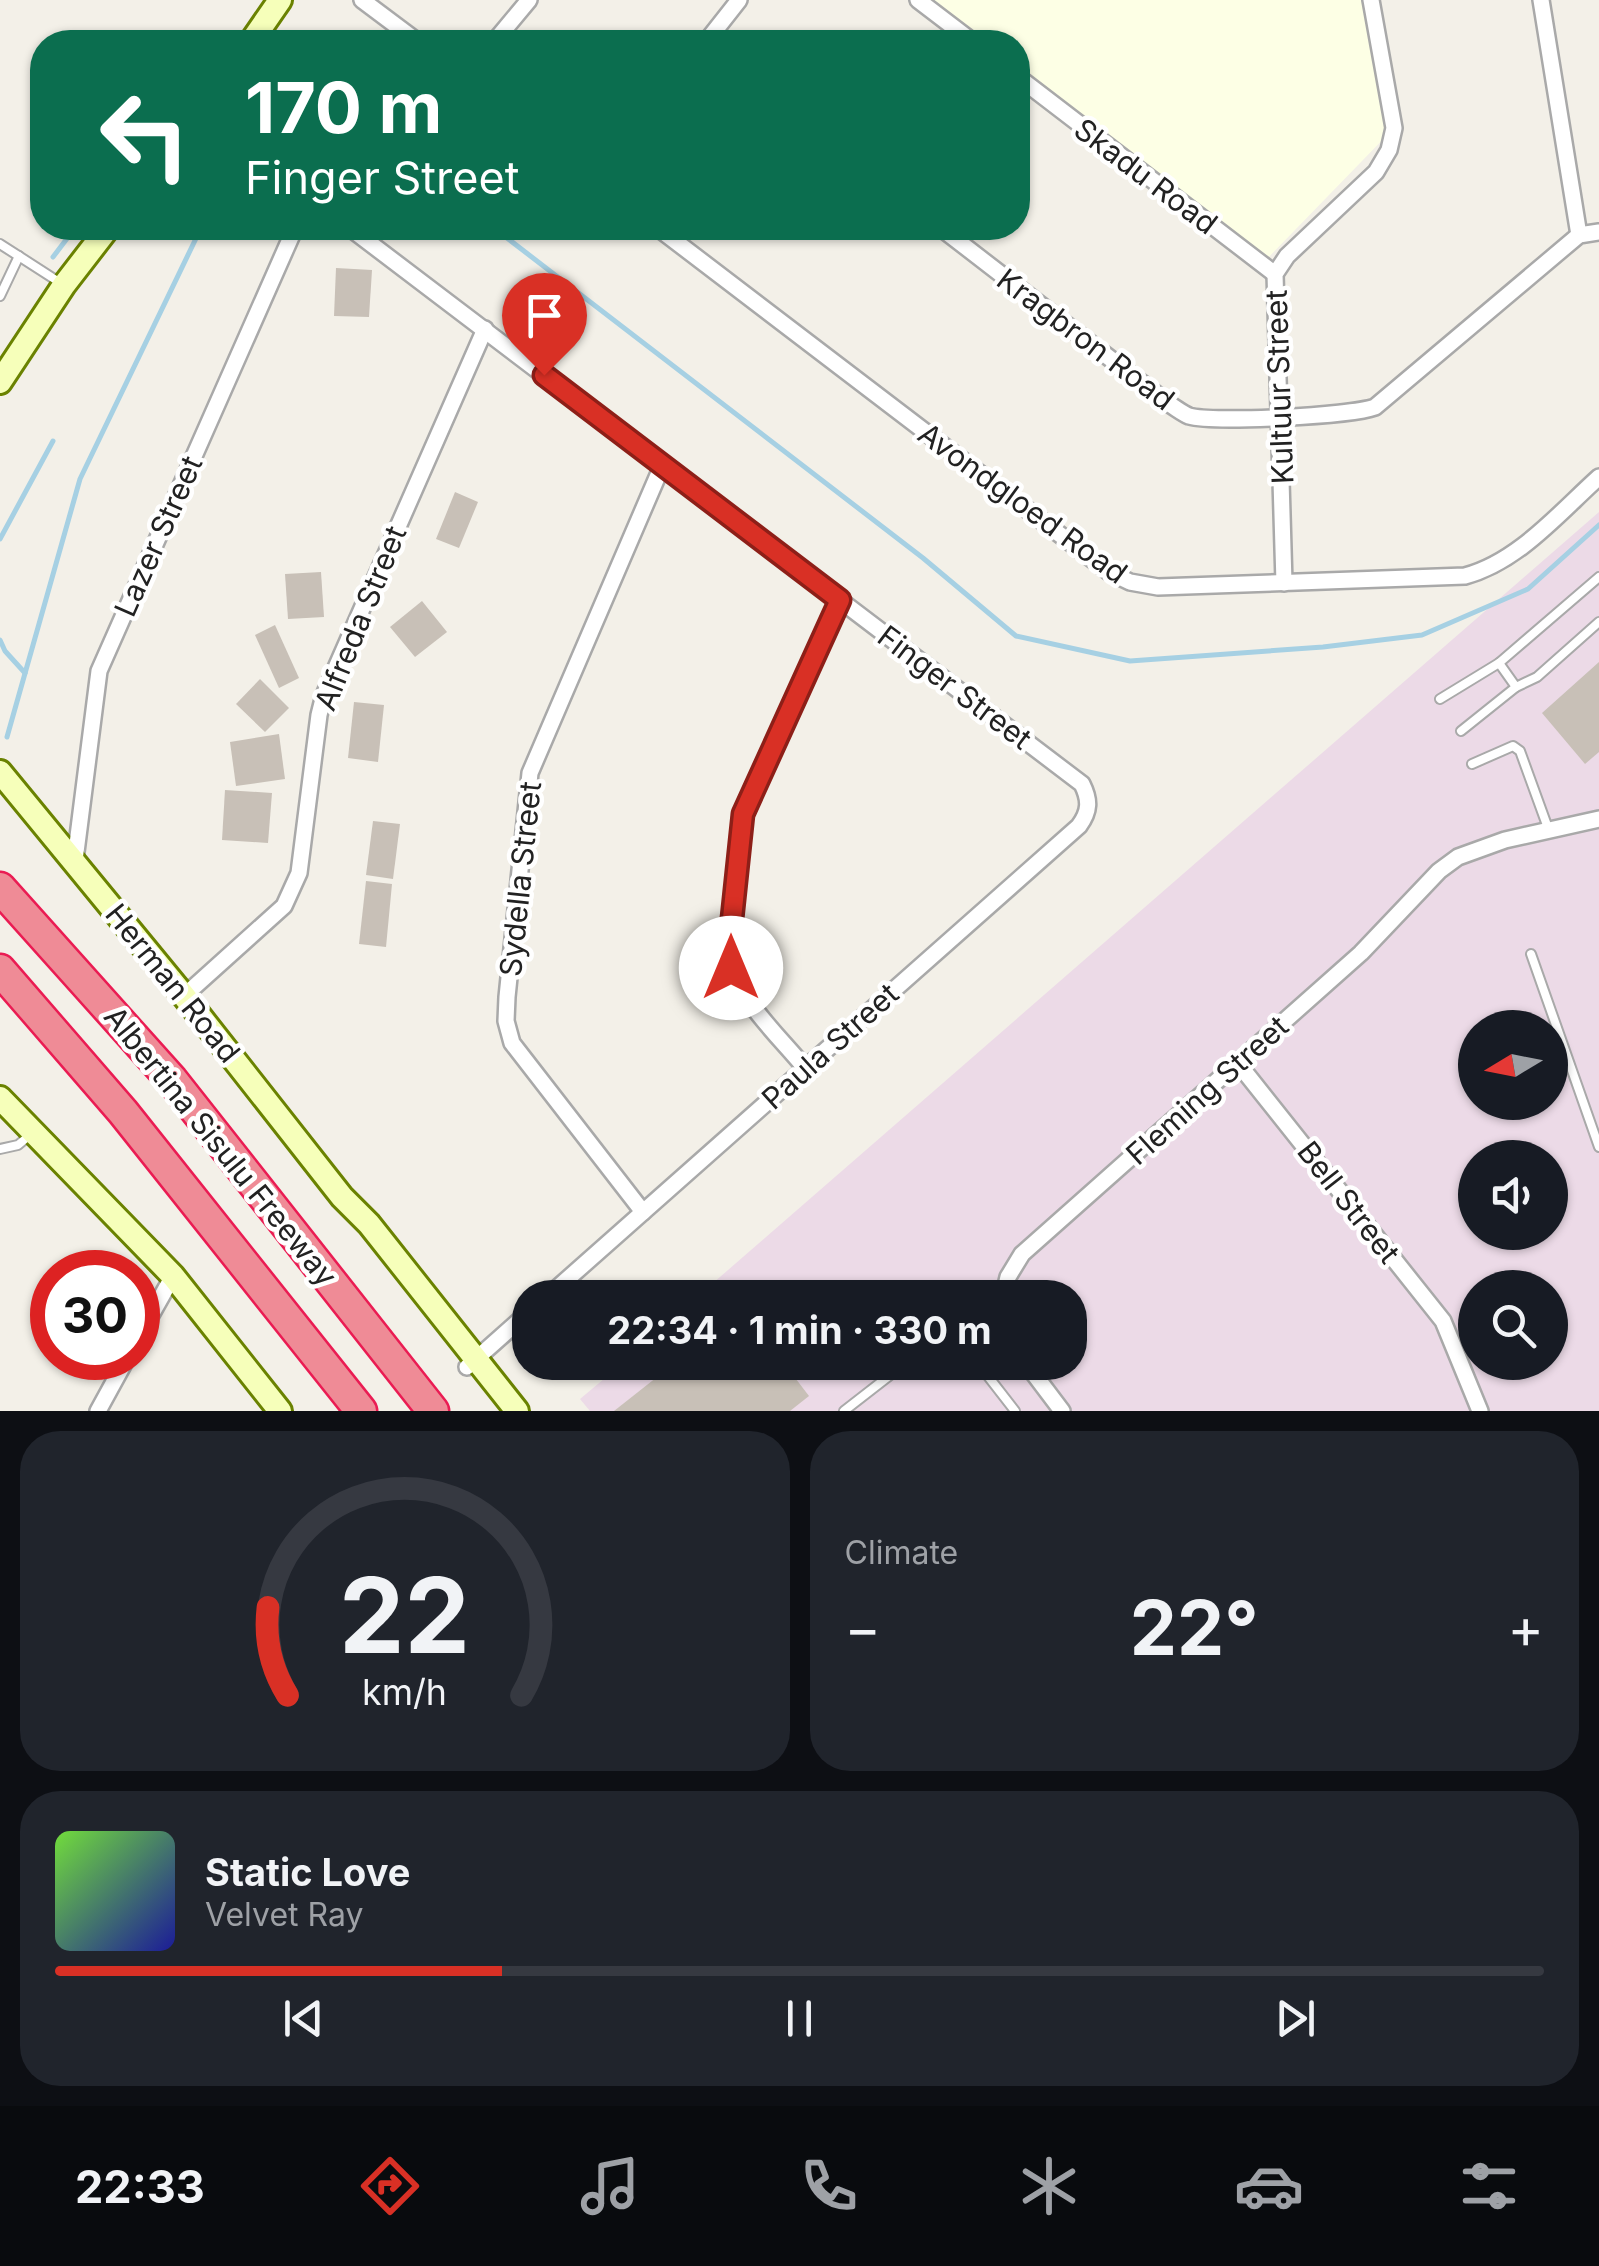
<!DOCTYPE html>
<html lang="en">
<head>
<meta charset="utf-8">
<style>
	body { margin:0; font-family:Inter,sans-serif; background:#20242c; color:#f1f3f6; height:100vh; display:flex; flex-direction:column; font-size:38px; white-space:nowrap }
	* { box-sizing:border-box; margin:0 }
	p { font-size:32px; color:#9ea1a6 }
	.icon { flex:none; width:55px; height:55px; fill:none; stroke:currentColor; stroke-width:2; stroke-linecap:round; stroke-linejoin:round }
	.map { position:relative; height:1411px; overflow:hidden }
	.side { display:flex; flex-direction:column; gap:20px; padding:20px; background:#0d0f14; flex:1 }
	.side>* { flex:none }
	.top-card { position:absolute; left:30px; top:30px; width:1000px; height:210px; border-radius:40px; box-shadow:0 2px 8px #0004; background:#0b6e4f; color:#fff; overflow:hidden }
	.needle { width:65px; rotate:260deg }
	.controls { position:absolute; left:1458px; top:1010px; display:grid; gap:20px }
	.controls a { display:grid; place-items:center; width:110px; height:110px; border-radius:50%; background:#171b24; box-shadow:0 2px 8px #0004; font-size:50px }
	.speed { position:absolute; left:30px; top:1250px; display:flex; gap:20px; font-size:50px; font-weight:700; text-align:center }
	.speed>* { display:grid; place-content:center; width:130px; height:130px; border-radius:50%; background:#171b24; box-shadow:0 2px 8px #0004; line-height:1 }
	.speed .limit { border:15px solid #d22; background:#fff; color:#111 }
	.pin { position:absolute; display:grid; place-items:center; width:85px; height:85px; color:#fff; margin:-102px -42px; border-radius:50% 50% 50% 0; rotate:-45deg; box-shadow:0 0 10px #0007 }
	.pin .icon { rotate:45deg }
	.me { position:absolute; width:110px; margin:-55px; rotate:0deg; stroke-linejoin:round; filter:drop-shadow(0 0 8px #0008) }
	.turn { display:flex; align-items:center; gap:35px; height:210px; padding:0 50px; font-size:45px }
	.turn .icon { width:130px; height:130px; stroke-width:2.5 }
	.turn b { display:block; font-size:70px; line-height:85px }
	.big { font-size:75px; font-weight:700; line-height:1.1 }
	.side .tile { flex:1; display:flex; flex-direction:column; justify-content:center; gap:15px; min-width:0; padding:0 35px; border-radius:40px; background:#20242c }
	.side .dial { align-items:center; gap:0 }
	.dial svg { height:260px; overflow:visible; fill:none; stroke:#363941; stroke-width:7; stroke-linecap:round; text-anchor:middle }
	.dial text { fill:#f1f3f6; stroke:none }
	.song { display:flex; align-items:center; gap:30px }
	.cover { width:120px; height:120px; border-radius:15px; background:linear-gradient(135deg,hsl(100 70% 55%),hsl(240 70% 35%)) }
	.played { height:10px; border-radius:5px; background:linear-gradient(90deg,#d93025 30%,#363941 30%) }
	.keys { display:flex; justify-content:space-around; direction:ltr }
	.heat { display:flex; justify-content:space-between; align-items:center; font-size:55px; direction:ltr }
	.side .tiles { flex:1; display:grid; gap:20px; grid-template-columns:1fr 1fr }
	.tile:last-child { grid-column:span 2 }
	.trip { position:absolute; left:512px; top:1280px; width:575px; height:100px; border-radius:40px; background:#171b24; box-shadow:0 2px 8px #0004; font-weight:700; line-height:100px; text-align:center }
	.dock { display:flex; height:160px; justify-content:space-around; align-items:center; background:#090b0e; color:#9ea1a6 }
	.dock .icon { width:70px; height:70px }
	.dock .selected { color:#d93025 }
	.dock b { font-size:45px; color:#f1f3f6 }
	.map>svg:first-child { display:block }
	.industrial { fill:#ecdae7; fill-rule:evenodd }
	.education { fill:#fdffe5 }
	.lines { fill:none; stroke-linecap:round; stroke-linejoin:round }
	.stream { stroke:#a6d0e3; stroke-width:5 }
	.building { fill:#c8c0b7 }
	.lane-casing { stroke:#a9a9a9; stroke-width:12 }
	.street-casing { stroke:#a9a9a9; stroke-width:20 }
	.secondary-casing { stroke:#6a8200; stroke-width:28 }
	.highway-casing { stroke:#ea1c53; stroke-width:35 }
	.lane { stroke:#fff; stroke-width:8 }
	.street { stroke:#fff; stroke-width:15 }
	.secondary { stroke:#f6ffba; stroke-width:22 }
	.highway { stroke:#ef8b96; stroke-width:30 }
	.route-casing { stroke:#8d1f18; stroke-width:25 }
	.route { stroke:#d93025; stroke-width:18 }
	.labels { text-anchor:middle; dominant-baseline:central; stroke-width:9; stroke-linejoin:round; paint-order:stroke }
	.street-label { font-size:30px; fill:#222; stroke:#fff }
</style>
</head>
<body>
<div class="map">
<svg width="1599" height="1411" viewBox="0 0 1599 1411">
	<rect width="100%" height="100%" fill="#f3f0e8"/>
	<path class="industrial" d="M1599 512V1411H590L580 1399 623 1363 1070 1362V1298L697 1297ZM1475 1028H1550V1102H1475ZM1475 1158H1550V1232H1475ZM1475 1288H1550V1362H1475Z"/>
	<polygon class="education" points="930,0 1373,0 1394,128 1263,263 1018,69 1018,42 983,42"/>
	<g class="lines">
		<g class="stream">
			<polyline points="494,228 923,558 1016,636 1130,661 1323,647 1422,635 1528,589 1599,525"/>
			<polyline points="53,257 75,228"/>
			<polyline points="0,539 53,441"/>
			<polyline points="0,640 5,651 25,673"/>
			<polyline points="7,737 80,479 201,228"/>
		</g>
	</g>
	<g class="building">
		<polygon points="336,268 372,270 369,317 334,316"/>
		<polygon points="455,492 478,502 459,548 436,539"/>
		<polygon points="321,572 324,617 288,619 285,574"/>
		<polygon points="422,601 447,632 415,657 390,627"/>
		<polygon points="275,625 299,678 279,688 255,635"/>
		<polygon points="1599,662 1599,752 1585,764 1542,713"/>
		<polygon points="260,679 289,708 265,732 236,704"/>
		<polygon points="354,702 384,705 378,762 348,758"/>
		<polygon points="279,734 285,779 236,786 230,742"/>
		<polygon points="225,790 272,793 268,843 222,840"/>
		<polygon points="373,821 400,824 393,879 366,875"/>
		<polygon points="366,881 392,884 386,947 359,944"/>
		<polygon points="676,1362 783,1362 809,1396 790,1411 614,1411"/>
	</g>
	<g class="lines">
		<g class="lane-casing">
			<g id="lane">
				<polyline points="0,244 59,282"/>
				<polyline points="0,296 19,256"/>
				<polyline points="1499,663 1516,687"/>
				<polyline points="1440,699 1499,663 1599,577"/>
				<polyline points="1461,731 1516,687 1537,677 1599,622"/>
				<polyline points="1472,764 1513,746 1520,751 1548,828"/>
				<polyline points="1531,954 1599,1147"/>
				<polyline points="0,1149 18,1145 30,1135"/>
				<polyline points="977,1362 1015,1411"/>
				<polyline points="844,1411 907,1362"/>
			</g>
		</g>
		<g class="street-casing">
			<g id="street">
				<polyline points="362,0 418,42"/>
				<polyline points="918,0 973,42"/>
				<polyline points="1541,0 1579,235"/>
				<polyline points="494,42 529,0"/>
				<polyline points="706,42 739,0"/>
				<polyline points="1018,77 1275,274"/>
				<path d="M350 228 1082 784C1090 800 1090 811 1079 826L546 1298"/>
				<path d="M658 228 1109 572 1130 582 1158 587 1465 576C1518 562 1559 513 1599 477"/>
				<path d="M941 228 1169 404C1176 408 1182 413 1189 416 1213 423 1350 416 1375 407L1579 235 1599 232"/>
				<polyline points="1284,583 1275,274 1287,256 1376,172 1389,150 1394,128 1371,0"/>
				<polyline points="75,860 99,671 295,228"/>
				<polyline points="184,996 284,906 299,873 319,715 324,695 485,329"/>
				<polyline points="1237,1062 1443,1321 1480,1411"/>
				<path d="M805 1068C776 1032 731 995 729 947L743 814 840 600"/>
				<polyline points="643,1212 512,1043 506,1021 507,997 530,773 662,466"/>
				<polyline points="1003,1298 1008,1277 1022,1254 1361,953 1439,871 1458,857 1505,840 1599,819"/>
				<polyline points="138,1338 173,1276"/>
				<polyline points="1025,1362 1062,1411"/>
				<polyline points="467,1367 530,1311"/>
				<polyline points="98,1411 127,1358"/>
			</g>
		</g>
		<g class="secondary-casing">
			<g id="secondary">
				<polyline points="251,42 280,0"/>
				<polyline points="0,382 64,285 108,228"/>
				<polyline points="0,772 184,996 342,1197 369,1224 517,1411"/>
				<polyline points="0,1098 173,1276 280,1411"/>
			</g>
		</g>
		<g class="highway-casing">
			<g id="highway">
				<polyline points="0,888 172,1080 433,1411"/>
				<polyline points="0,970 123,1112 361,1411"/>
			</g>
		</g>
		<use href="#lane" class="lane"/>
		<use href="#street" class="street"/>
		<use href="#secondary" class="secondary"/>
		<use href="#highway" class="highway"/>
	</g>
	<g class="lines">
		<g class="route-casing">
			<polyline id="route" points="544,375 840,600 743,814 729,947 731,968"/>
		</g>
		<use href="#route" class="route"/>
	</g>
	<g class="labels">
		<g class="street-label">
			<text transform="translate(1146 176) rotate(37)">Skadu Road</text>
			<text transform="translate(1086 339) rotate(37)">Kragbron Road</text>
			<text transform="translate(1279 387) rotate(-92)">Kultuur Street</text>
			<text transform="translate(1023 503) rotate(36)">Avondgloed Road</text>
			<text transform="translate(158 536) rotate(-66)">Lazer Street</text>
			<text transform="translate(360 618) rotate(-68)">Alfreda Street</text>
			<text transform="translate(955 687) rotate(37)">Finger Street</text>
			<text transform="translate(520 879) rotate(-84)">Sydella Street</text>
			<text transform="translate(173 983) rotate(51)">Herman Road</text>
			<text transform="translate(830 1046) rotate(-42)">Paula Street</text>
			<text transform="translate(1207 1090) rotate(-42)">Fleming Street</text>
			<text transform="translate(221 1146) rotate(51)">Albertina Sisulu Freeway</text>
			<text transform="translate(1349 1202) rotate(52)">Bell Street</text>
		</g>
	</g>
</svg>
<div class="controls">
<a><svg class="needle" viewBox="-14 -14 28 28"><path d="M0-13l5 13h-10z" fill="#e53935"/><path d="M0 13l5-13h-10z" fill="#9ea1a6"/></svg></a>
<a><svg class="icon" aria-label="sound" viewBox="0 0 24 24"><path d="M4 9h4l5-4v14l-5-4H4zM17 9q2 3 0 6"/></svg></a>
<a><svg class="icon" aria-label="search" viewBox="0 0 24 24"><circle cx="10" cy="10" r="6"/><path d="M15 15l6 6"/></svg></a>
</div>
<div class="speed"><div class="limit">30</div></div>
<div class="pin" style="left:544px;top:375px;background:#d93025"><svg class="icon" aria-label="arrive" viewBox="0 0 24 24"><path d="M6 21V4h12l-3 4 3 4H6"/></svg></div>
<svg class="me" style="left:731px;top:968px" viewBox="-20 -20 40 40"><circle r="19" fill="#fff"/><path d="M0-13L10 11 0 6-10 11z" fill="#d93025"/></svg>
<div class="trip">22:34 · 1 min · 330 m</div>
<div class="top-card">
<div class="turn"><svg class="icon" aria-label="left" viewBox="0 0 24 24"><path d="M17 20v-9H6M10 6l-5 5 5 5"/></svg><div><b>170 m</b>Finger Street</div></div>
</div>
</div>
<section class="side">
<div class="tiles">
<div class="tile dial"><svg viewBox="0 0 100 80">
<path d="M14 69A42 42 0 1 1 86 69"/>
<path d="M14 69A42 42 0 0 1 8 42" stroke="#d93025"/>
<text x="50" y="56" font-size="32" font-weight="700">22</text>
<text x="50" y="72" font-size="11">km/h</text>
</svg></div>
<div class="tile"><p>Climate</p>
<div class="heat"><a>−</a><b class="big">22°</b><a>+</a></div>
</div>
<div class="tile">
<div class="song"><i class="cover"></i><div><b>Static Love</b><p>Velvet Ray</p></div></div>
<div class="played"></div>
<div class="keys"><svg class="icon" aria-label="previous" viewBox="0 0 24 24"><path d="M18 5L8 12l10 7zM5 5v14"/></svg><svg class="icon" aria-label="pause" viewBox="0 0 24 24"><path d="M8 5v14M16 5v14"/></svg><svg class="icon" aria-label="next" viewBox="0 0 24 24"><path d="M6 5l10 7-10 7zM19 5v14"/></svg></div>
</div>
</div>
</section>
<nav class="dock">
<b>22:33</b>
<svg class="icon selected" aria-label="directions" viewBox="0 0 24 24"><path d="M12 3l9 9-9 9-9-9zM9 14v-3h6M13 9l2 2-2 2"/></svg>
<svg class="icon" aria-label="music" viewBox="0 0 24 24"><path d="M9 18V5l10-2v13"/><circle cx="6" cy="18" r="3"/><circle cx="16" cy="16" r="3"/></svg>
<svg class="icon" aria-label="phone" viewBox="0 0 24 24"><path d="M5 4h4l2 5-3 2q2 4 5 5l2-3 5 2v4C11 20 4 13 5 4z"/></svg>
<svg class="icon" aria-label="climate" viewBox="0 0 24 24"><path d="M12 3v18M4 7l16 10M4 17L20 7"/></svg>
<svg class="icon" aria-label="car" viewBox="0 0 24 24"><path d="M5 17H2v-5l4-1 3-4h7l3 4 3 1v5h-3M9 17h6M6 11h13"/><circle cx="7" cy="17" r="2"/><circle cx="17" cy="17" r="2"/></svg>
<svg class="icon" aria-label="filters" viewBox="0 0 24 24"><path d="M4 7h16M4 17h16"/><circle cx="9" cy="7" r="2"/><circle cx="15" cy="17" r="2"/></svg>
</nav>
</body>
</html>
